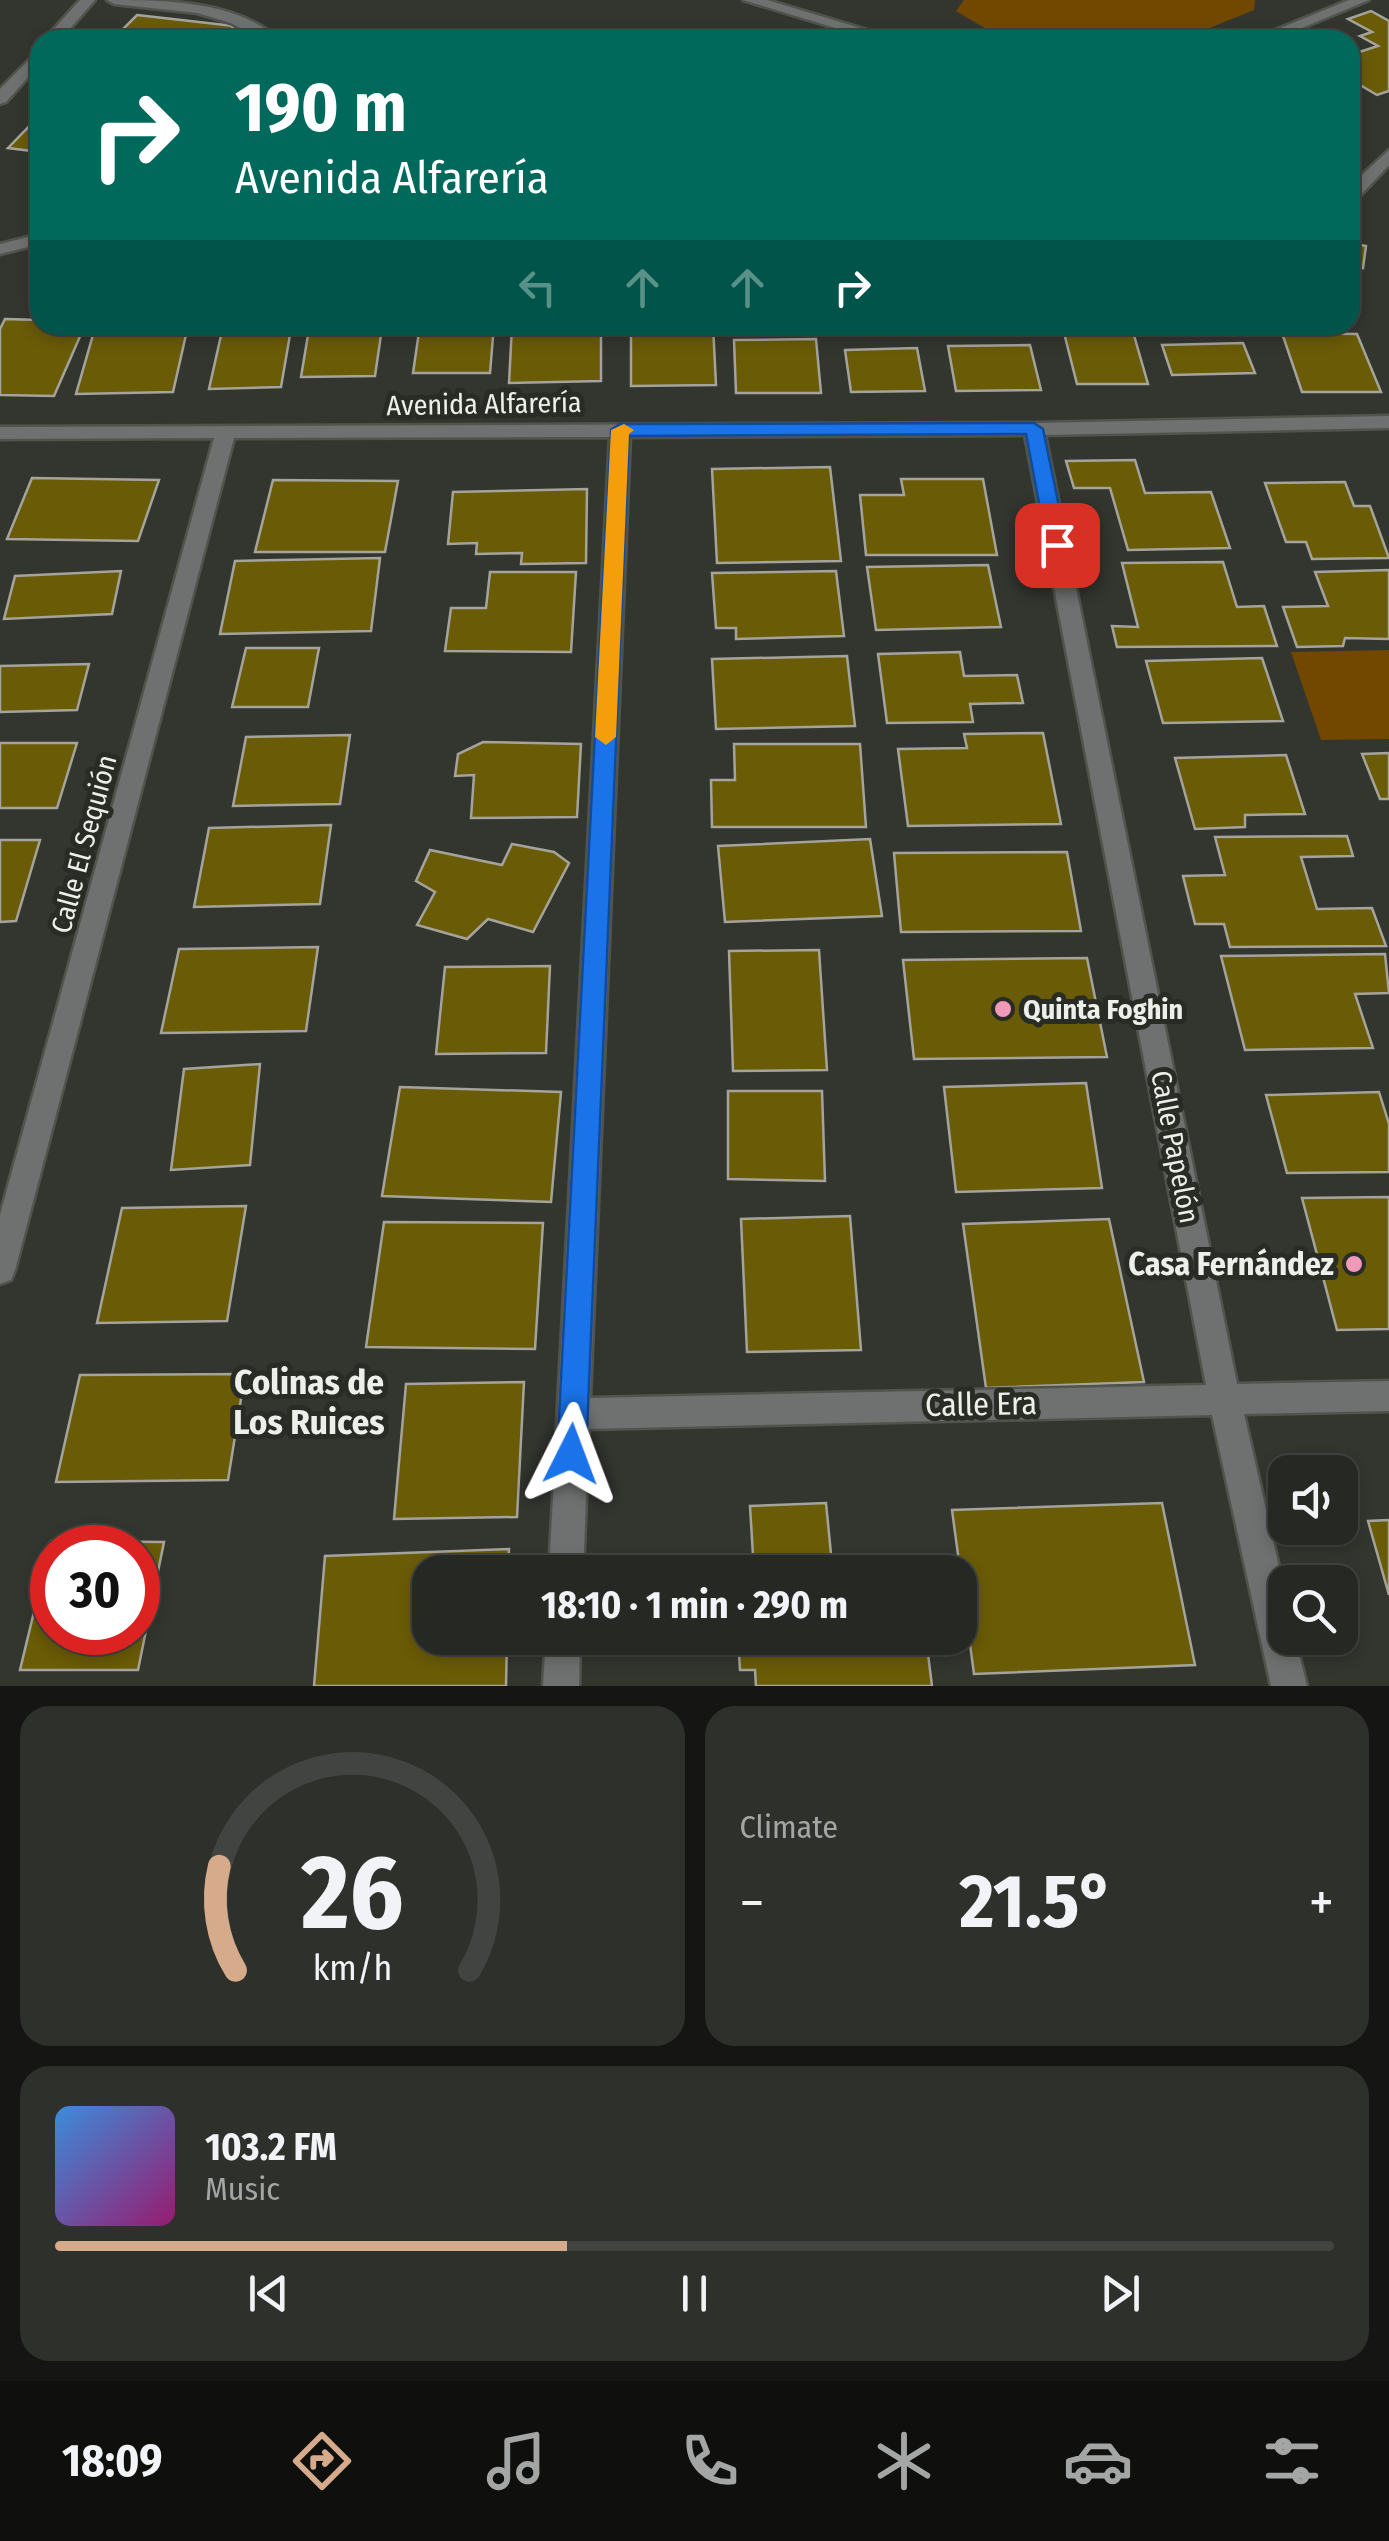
<!DOCTYPE html>
<html lang="en">
<head>
<meta charset="utf-8">
<style>
	body { margin:0; font-family:"Fira Sans Condensed",sans-serif; background:#2e302b; color:#f1f3f6; height:100vh; display:flex; flex-direction:column; font-size:38px; white-space:nowrap }
	* { box-sizing:border-box; margin:0 }
	p { font-size:32px; color:#a4a6a6 }
	.icon { flex:none; width:55px; height:55px; fill:none; stroke:currentColor; stroke-width:2; stroke-linecap:round; stroke-linejoin:round }
	.map { position:relative; height:1686px; overflow:hidden }
	.drawer { display:flex; flex-direction:column; gap:20px; padding:20px; background:#151613; flex:1 }
	.drawer>* { flex:none }
	.top-card { position:absolute; left:30px; top:30px; width:1330px; height:305px; border-radius:30px; box-shadow:0 5px 15px #0003,0 0 0 2px #424441; background:#00695c; color:#fff; overflow:hidden }
	.buttons { position:absolute; left:1268px; top:1455px; display:grid; gap:20px }
	.buttons a { display:grid; place-items:center; width:90px; height:90px; border-radius:20px; background:#262823; box-shadow:0 5px 15px #0003,0 0 0 2px #424441; font-size:50px }
	.speed { position:absolute; left:30px; top:1525px; display:flex; gap:20px; font-size:50px; font-weight:700; text-align:center }
	.speed>* { display:grid; place-content:center; width:130px; height:130px; border-radius:50%; background:#262823; box-shadow:0 5px 15px #0003,0 0 0 2px #424441; line-height:1 }
	.speed .limit { border:15px solid #d22; background:#fff; color:#111 }
	.pin { position:absolute; display:grid; place-items:center; width:85px; height:85px; color:#fff; margin:-42px; border-radius:20px; box-shadow:0 5px 15px #0006 }
	.me { position:absolute; width:110px; margin:-55px; rotate:3deg; stroke-linejoin:round; filter:drop-shadow(0 0 8px #0008) }
	.turn { display:flex; align-items:center; gap:35px; height:210px; padding:0 40px; font-size:45px }
	.turn .icon { width:130px; height:130px; stroke-width:2.5 }
	.turn b { display:block; font-size:70px; line-height:85px }
	.lanes { display:flex; align-items:center; height:95px; padding:0 40px; background:#0003; justify-content:center; gap:50px; direction:ltr }
	.lanes .off { opacity:.35 }
	.big { font-size:75px; font-weight:700; line-height:1.1 }
	.drawer .tile { flex:1; display:flex; flex-direction:column; justify-content:center; gap:15px; min-width:0; padding:0 35px; border-radius:30px; background:#2e302b }
	.drawer .dial { align-items:center; gap:0 }
	.dial svg { height:260px; overflow:visible; fill:none; stroke:#424441; stroke-width:7; stroke-linecap:round; text-anchor:middle }
	.dial text { fill:#f1f3f6; stroke:none }
	.song { display:flex; align-items:center; gap:30px }
	.cover { width:120px; height:120px; border-radius:15px; background:linear-gradient(135deg,hsl(210 70% 55%),hsl(320 70% 35%)) }
	.played { height:10px; border-radius:5px; background:linear-gradient(90deg,#d6ab8b 40%,#424441 40%) }
	.keys { display:flex; justify-content:space-around; direction:ltr }
	.heat { display:flex; justify-content:space-between; align-items:center; font-size:55px; direction:ltr }
	.drawer .tiles { flex:1; display:grid; gap:20px; grid-template-columns:1fr 1fr }
	.tile:last-child { grid-column:span 2 }
	.trip { position:absolute; left:412px; top:1555px; width:565px; height:100px; border-radius:30px; background:#262823; box-shadow:0 5px 15px #0003,0 0 0 2px #424441; font-weight:700; line-height:100px; text-align:center }
	.dock { display:flex; height:160px; justify-content:space-around; align-items:center; background:#0f100e; color:#a4a6a6 }
	.dock .icon { width:70px; height:70px }
	.dock .current { color:#d6ab8b }
	.dock b { font-size:45px; color:#f1f3f6 }
	.map>svg:first-child { display:block }
	.green { fill:#724800 }
	.building { fill:#6a5b07; stroke:#a5a49c; stroke-width:2.5; fill-rule:evenodd }
	.lines { fill:none; stroke-linecap:round; stroke-linejoin:round }
	.minor-casing { stroke:#51534d; stroke-width:5 }
	.minor { fill:#6e716f; fill-rule:evenodd }
	.route { fill:#1a73e8; stroke:#114b97; stroke-width:2.5 }
	.slow { fill:#f59e0b }
	.poi-dot { fill:#f09ab7; stroke:#292b25; stroke-width:4 }
	.labels { text-anchor:middle; dominant-baseline:central; stroke-width:10; stroke-linejoin:round; paint-order:stroke }
	.street-label { font-size:28px; fill:#edefea; stroke:#292b25 }
	.poi-label { font-size:28px; font-weight:bold; fill:#edefea; stroke:#292b25; text-anchor:start }
	.near-poi-label { font-size:32px; font-weight:bold; fill:#edefea; stroke:#292b25; text-anchor:end }
	.near-street-label { font-size:32px; fill:#edefea; stroke:#292b25 }
	.near-neighbourhood-label { font-size:35px; font-weight:bold; fill:#edefea; stroke:#292b25 }
</style>
</head>
<body>
<div class="map">
<svg width="1389" height="1686" viewBox="0 0 1389 1686">
	<rect width="100%" height="100%" fill="#33352f"/>
	<g class="green">
		<polygon points="964,0 1255,0 1254,10 1180,40 1005,40 956,11"/>
		<polygon points="1389,650 1389,739 1321,740 1291,652"/>
	</g>
	<g class="building">
		<polygon points="1371,11 1389,21 1389,91 1377,95 1350,79 1350,55 1378,46 1360,36 1372,32 1348,19"/>
		<polygon points="137,15 234,26 221,40 112,40"/>
		<polygon points="730,30 769,40 718,40"/>
		<polygon points="40,115 40,152 8,148"/>
		<polygon points="1350,243 1366,246 1363,268 1350,266"/>
		<polygon points="5,319 40,320 40,325 85,325 54,396 0,395 0,329"/>
		<polygon points="420,325 494,325 490,373 413,373"/>
		<polygon points="601,325 601,381 509,383 512,326"/>
		<polygon points="631,325 713,325 716,385 631,386"/>
		<polygon points="1062,325 1131,325 1148,384 1077,384"/>
		<polygon points="188,326 173,392 76,394 95,328"/>
		<polygon points="382,328 375,376 301,377 309,329"/>
		<polygon points="291,329 281,387 209,389 222,331"/>
		<polygon points="1282,333 1357,334 1381,392 1302,392"/>
		<polygon points="816,339 821,393 736,393 734,340"/>
		<polygon points="1243,343 1255,373 1172,375 1162,345"/>
		<polygon points="1030,345 1041,390 956,391 948,346"/>
		<polygon points="917,348 925,391 851,392 845,350"/>
		<polygon points="1135,460 1145,493 1211,492 1230,548 1128,550 1110,488 1074,488 1066,461"/>
		<polygon points="830,467 841,561 717,563 712,469"/>
		<polygon points="32,478 159,480 138,541 7,539"/>
		<polygon points="901,479 983,479 997,555 866,555 860,495 904,495"/>
		<polygon points="273,480 398,481 385,552 255,552"/>
		<polygon points="1345,482 1354,506 1370,506 1389,558 1312,559 1306,542 1286,542 1265,483"/>
		<polygon points="587,489 586,563 521,564 522,553 476,554 477,543 448,544 453,492"/>
		<polygon points="380,558 371,631 220,634 235,561"/>
		<polygon points="1223,562 1237,607 1264,606 1277,646 1117,647 1112,626 1138,627 1122,563"/>
		<polygon points="988,565 1001,627 876,630 867,567"/>
		<polygon points="1389,570 1389,639 1345,638 1343,646 1297,647 1283,607 1328,606 1315,572"/>
		<polygon points="121,571 112,614 4,619 15,576"/>
		<polygon points="836,571 844,636 736,639 736,628 716,628 712,573"/>
		<polygon points="490,572 576,572 571,652 445,651 451,608 486,608"/>
		<polygon points="246,648 319,648 308,707 232,707"/>
		<polygon points="960,652 964,676 1017,675 1023,703 970,704 973,722 887,723 878,654"/>
		<polygon points="847,656 855,726 716,729 712,659"/>
		<polygon points="1262,658 1283,721 1163,723 1146,661"/>
		<polygon points="89,664 77,710 0,712 0,666"/>
		<polygon points="1043,733 1061,824 908,826 898,749 967,748 964,734"/>
		<polygon points="350,735 340,804 233,806 246,737"/>
		<polygon points="483,742 581,744 577,817 471,818 474,775 455,776 458,754"/>
		<polygon points="0,743 77,743 57,808 0,808"/>
		<polygon points="734,744 860,744 866,827 712,827 711,780 735,780"/>
		<polygon points="1389,753 1389,799 1380,799 1362,754"/>
		<polygon points="1286,755 1305,814 1245,815 1245,827 1195,829 1175,758"/>
		<polygon points="331,825 320,904 194,907 209,828"/>
		<polygon points="1347,836 1353,856 1301,857 1317,909 1372,908 1386,946 1230,947 1224,924 1195,924 1183,876 1225,875 1215,837"/>
		<polygon points="870,839 882,916 725,922 718,846"/>
		<polygon points="0,840 40,840 16,921 0,922"/>
		<polygon points="512,844 554,852 569,863 533,932 488,919 467,939 417,925 435,892 416,881 430,850 502,865"/>
		<polygon points="1067,852 1081,931 901,932 894,853"/>
		<polygon points="318,947 306,1031 161,1033 179,949"/>
		<polygon points="819,950 827,1070 733,1071 729,951"/>
		<polygon points="1385,954 1389,993 1355,994 1373,1048 1245,1050 1221,956"/>
		<polygon points="1087,958 1107,1057 914,1059 903,960"/>
		<polygon points="550,966 546,1053 436,1054 445,967"/>
		<polygon points="260,1064 250,1165 171,1170 184,1069"/>
		<polygon points="1086,1083 1102,1188 956,1192 944,1087"/>
		<polygon points="400,1087 561,1092 551,1202 382,1196"/>
		<polygon points="728,1091 822,1091 825,1181 728,1179"/>
		<polygon points="1379,1092 1389,1124 1389,1172 1287,1173 1266,1095"/>
		<polygon points="1389,1197 1389,1329 1337,1330 1302,1198"/>
		<polygon points="246,1206 227,1321 97,1323 122,1208"/>
		<polygon points="850,1216 861,1350 747,1352 741,1219"/>
		<polygon points="1109,1219 1144,1382 986,1388 963,1224"/>
		<polygon points="384,1222 543,1223 535,1349 366,1347"/>
		<polygon points="245,1374 228,1480 56,1482 80,1375"/>
		<polygon points="524,1382 517,1517 394,1519 406,1384"/>
		<polygon points="826,1503 832,1564 917,1559 918,1572 754,1572 750,1506"/>
		<polygon points="1162,1503 1195,1665 974,1674 952,1510"/>
		<polygon points="1389,1520 1389,1595 1368,1521"/>
		<path d="M51 1541 164 1542 138 1670H20ZM52 1548H138V1632H52Z"/>
		<polygon points="509,1549 508,1572 430,1572 430,1638 507,1638 506,1686 314,1686 325,1556"/>
		<polygon points="738,1638 926,1638 932,1686 756,1686 755,1670 740,1670"/>
	</g>
	<g class="lines">
		<g class="minor-casing">
			<g id="minor">
				<polygon points="80,0 95,0 60,40 44,40"/>
				<path d="M107 0C163 0 236 0 280 40H262L231 23 197 13 114 4Z"/>
				<polygon points="743,0 767,0 900,40 875,40"/>
				<polygon points="1349,0 1369,0 1273,40 1251,40"/>
				<polygon points="40,49 40,64 6,102 0,104 0,89"/>
				<polygon points="1389,150 1389,165 1356,200 1350,201 1350,186"/>
				<polygon points="40,234 40,244 0,254 0,244"/>
				<path d="M1389 416V428L1045 435 1237 1384 1389 1381V1411L1244 1414 1285 1593V1638H1295L1307 1686H1271L1212 1415 589 1429 583 1572H549L610 437 234 438 15 1270 11 1280 0 1284V1215L214 438 0 439V427L1034 423ZM1025 435 1206 1385 590 1398 630 437Z"/>
				<polygon points="546,1638 580,1638 579,1686 543,1686"/>
			</g>
		</g>
		<use href="#minor" class="minor"/>
	</g>
	<polygon class="route" points="1034,423 1043,429 1067,545 1057,551 1047,545 1026,434 629,436 586,1454 582,1464 571,1468 561,1464 557,1454 611,430 620,424"/>
	<polygon class="slow" points="624,424 634,430 629,434 616,737 606,745 595,737 611,430"/>
	<g class="poi-dot">
		<circle cx="1003" cy="1009" r="10"/>
		<circle cx="1354" cy="1264" r="10"/>
	</g>
	<g class="labels">
		<g class="street-label">
			<text transform="translate(484 404) rotate(-1)">Avenida Alfarería</text>
			<text transform="translate(84 844) rotate(-75)">Calle El Sequión</text>
			<text transform="translate(1175 1147) rotate(79)">Calle Papelón</text>
		</g>
		<g class="poi-label">
			<text x="1023" y="1009">Quinta Foghin</text>
		</g>
		<g class="near-poi-label">
			<text x="1334" y="1264">Casa Fernández</text>
		</g>
		<g class="near-street-label">
			<text transform="translate(981 1404) rotate(-1)">Calle Era</text>
		</g>
		<g class="near-neighbourhood-label">
			<text x="309" y="1382">Colinas de<tspan x="309" dy="40">Los Ruices</tspan></text>
		</g>
	</g>
</svg>
<div class="buttons">
<a><svg class="icon" aria-label="sound" viewBox="0 0 24 24"><path d="M4 9h4l5-4v14l-5-4H4zM17 9q2 3 0 6"/></svg></a>
<a><svg class="icon" aria-label="search" viewBox="0 0 24 24"><circle cx="10" cy="10" r="6"/><path d="M15 15l6 6"/></svg></a>
</div>
<div class="speed"><div class="limit">30</div></div>
<div class="pin" style="left:1057px;top:545px;background:#d93025"><svg class="icon" aria-label="arrive" viewBox="0 0 24 24"><path d="M6 21V4h12l-3 4 3 4H6"/></svg></div>
<svg class="me" style="left:571px;top:1454px" viewBox="-20 -20 40 40"><path d="M0-17L14 15 0 8-14 15z" fill="#1a73e8" stroke="#fff" stroke-width="4"/></svg>
<div class="trip">18:10 · 1 min · 290 m</div>
<div class="top-card">
<div class="turn"><svg class="icon" aria-label="right" viewBox="0 0 24 24"><path d="M7 20v-9h11M14 6l5 5-5 5"/></svg><div><b>190 m</b>Avenida Alfarería</div></div>
<div class="lanes"><svg class="icon off" aria-label="left" viewBox="0 0 24 24"><path d="M17 20v-9H6M10 6l-5 5 5 5"/></svg><svg class="icon off" aria-label="ahead" viewBox="0 0 24 24"><path d="M12 20V5M6 11l6-6 6 6"/></svg><svg class="icon off" aria-label="ahead" viewBox="0 0 24 24"><path d="M12 20V5M6 11l6-6 6 6"/></svg><svg class="icon" aria-label="right" viewBox="0 0 24 24"><path d="M7 20v-9h11M14 6l5 5-5 5"/></svg></div>
</div>
</div>
<section class="drawer">
<div class="tiles">
<div class="tile dial"><svg viewBox="0 0 100 80">
<path d="M14 69A42 42 0 1 1 86 69"/>
<path d="M14 69A42 42 0 0 1 9 37" stroke="#d6ab8b"/>
<text x="50" y="56" font-size="32" font-weight="700">26</text>
<text x="50" y="72" font-size="11">km/h</text>
</svg></div>
<div class="tile"><p>Climate</p>
<div class="heat"><a>−</a><b class="big">21.5°</b><a>+</a></div>
</div>
<div class="tile">
<div class="song"><i class="cover"></i><div><b>103.2 FM</b><p>Music</p></div></div>
<div class="played"></div>
<div class="keys"><svg class="icon" aria-label="previous" viewBox="0 0 24 24"><path d="M18 5L8 12l10 7zM5 5v14"/></svg><svg class="icon" aria-label="pause" viewBox="0 0 24 24"><path d="M8 5v14M16 5v14"/></svg><svg class="icon" aria-label="next" viewBox="0 0 24 24"><path d="M6 5l10 7-10 7zM19 5v14"/></svg></div>
</div>
</div>
</section>
<nav class="dock">
<b>18:09</b>
<svg class="icon current" aria-label="directions" viewBox="0 0 24 24"><path d="M12 3l9 9-9 9-9-9zM9 14v-3h6M13 9l2 2-2 2"/></svg>
<svg class="icon" aria-label="music" viewBox="0 0 24 24"><path d="M9 18V5l10-2v13"/><circle cx="6" cy="18" r="3"/><circle cx="16" cy="16" r="3"/></svg>
<svg class="icon" aria-label="phone" viewBox="0 0 24 24"><path d="M5 4h4l2 5-3 2q2 4 5 5l2-3 5 2v4C11 20 4 13 5 4z"/></svg>
<svg class="icon" aria-label="climate" viewBox="0 0 24 24"><path d="M12 3v18M4 7l16 10M4 17L20 7"/></svg>
<svg class="icon" aria-label="car" viewBox="0 0 24 24"><path d="M5 17H2v-5l4-1 3-4h7l3 4 3 1v5h-3M9 17h6M6 11h13"/><circle cx="7" cy="17" r="2"/><circle cx="17" cy="17" r="2"/></svg>
<svg class="icon" aria-label="filters" viewBox="0 0 24 24"><path d="M4 7h16M4 17h16"/><circle cx="9" cy="7" r="2"/><circle cx="15" cy="17" r="2"/></svg>
</nav>
</body>
</html>
